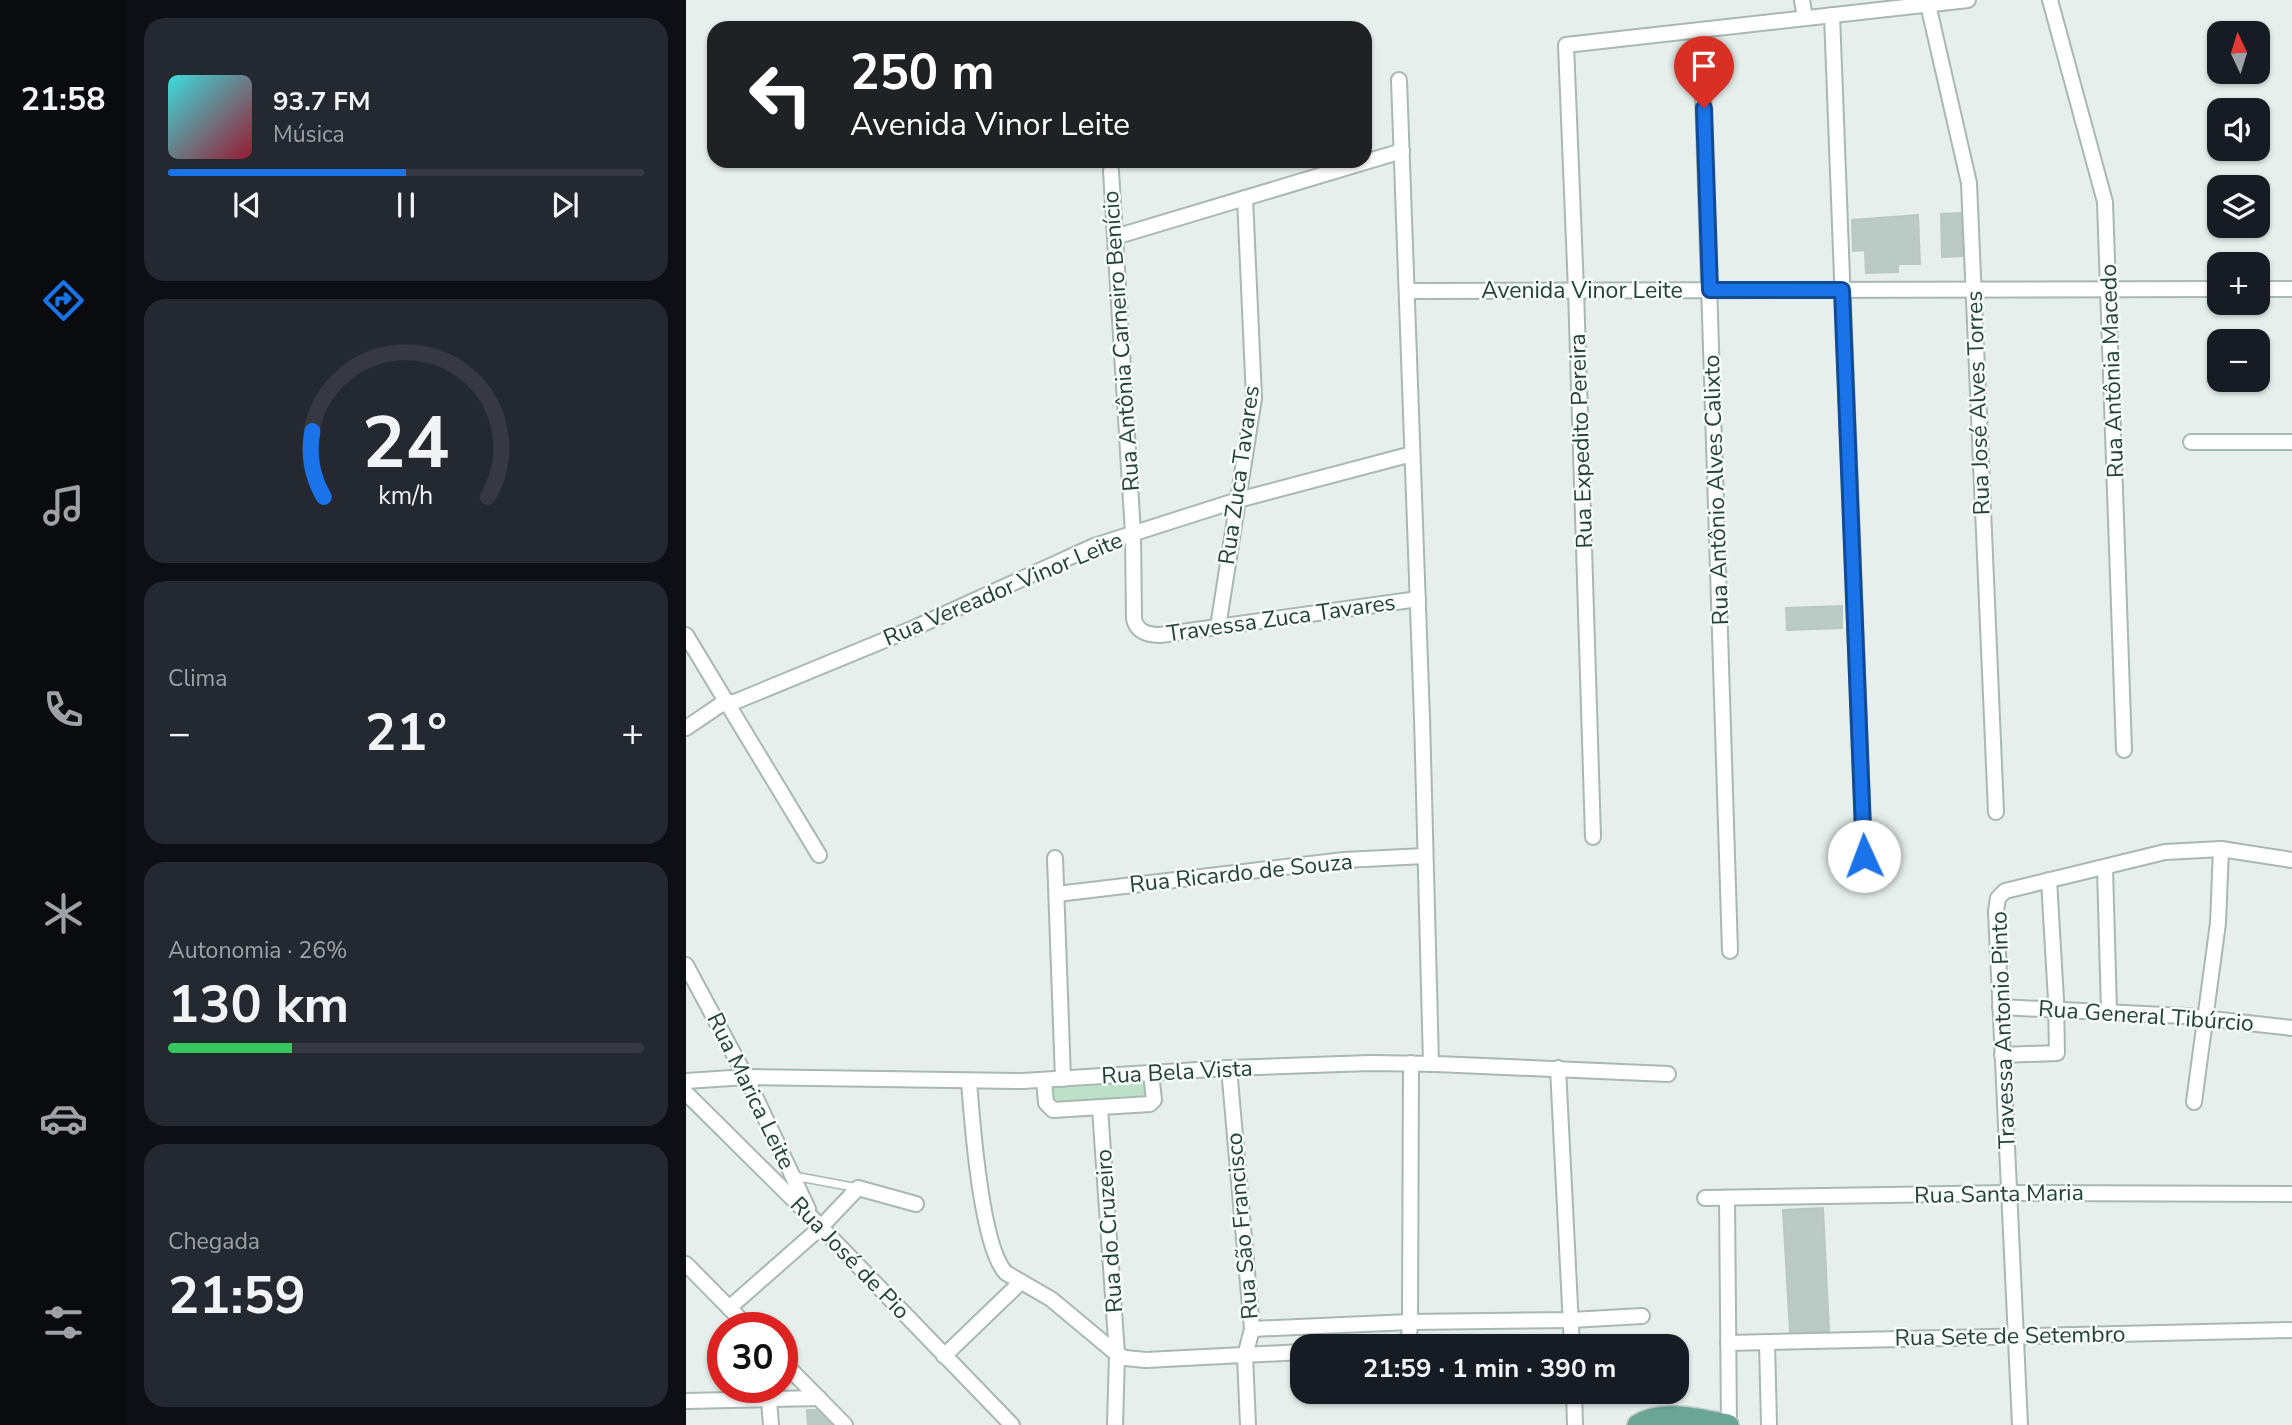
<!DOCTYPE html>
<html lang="pt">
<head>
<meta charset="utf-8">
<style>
	body { margin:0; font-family:"Nunito Sans",sans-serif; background:#242831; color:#f1f3f6; height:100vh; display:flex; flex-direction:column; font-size:26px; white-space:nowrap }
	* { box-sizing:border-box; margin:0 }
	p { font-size:23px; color:#9ea1a6 }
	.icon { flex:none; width:38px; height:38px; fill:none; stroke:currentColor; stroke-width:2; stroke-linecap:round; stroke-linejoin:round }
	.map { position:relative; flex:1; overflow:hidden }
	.details { display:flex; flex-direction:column; gap:18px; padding:18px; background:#0d0f14; width:560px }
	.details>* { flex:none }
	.hud { position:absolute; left:21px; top:21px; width:665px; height:147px; border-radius:21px; box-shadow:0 2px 5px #0004; background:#202124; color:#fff; overflow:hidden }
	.needle { width:46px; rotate:356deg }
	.buttons { position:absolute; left:1521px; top:21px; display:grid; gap:14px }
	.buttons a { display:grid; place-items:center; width:63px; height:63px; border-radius:14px; background:#171b24; box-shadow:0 2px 5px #0004; font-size:35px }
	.speed { position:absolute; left:21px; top:1312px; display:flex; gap:14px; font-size:35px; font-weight:700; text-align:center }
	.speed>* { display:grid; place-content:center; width:91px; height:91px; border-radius:50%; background:#171b24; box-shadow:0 2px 5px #0004; line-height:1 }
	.speed .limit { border:10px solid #d22; background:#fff; color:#111 }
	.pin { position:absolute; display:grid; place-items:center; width:60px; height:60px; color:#fff; margin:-72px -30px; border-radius:50% 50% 50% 0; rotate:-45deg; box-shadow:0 0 7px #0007 }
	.pin .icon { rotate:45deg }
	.me { position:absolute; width:77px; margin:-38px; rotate:358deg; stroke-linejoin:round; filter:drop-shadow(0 0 5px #0008) }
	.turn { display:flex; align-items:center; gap:24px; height:147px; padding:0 28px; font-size:32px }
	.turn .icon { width:91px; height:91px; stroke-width:2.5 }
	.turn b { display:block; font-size:49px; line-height:60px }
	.big { font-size:52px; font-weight:700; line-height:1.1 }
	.details .widget { flex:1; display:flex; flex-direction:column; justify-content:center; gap:10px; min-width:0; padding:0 24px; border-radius:21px; background:#242831 }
	.details .dial { align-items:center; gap:0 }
	.dial svg { height:182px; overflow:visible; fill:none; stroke:#363941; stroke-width:7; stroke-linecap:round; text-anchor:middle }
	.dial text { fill:#f1f3f6; stroke:none }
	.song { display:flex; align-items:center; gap:21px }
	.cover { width:84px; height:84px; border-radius:10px; background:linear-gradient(135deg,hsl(180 70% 55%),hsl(350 70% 35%)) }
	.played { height:7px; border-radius:4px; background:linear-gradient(90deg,#1a73e8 50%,#363941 50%) }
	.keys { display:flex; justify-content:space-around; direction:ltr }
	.heat { display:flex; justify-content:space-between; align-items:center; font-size:38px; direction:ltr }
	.charge { height:10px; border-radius:5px; background:linear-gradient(90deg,#34c759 26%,#363941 0) }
	.trip { position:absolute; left:604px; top:1334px; width:399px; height:70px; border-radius:21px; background:#171b24; box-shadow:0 2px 5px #0004; font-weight:700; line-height:70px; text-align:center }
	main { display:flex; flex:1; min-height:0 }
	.dock { display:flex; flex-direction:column; width:126px; justify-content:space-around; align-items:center; background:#090b0e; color:#9ea1a6 }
	.dock .icon { width:49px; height:49px }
	.dock .selected { color:#1a73e8 }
	.dock b { font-size:32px; color:#f1f3f6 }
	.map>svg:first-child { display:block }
	.green { fill:#bfe0c8 }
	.building { fill:#bbcac4; stroke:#b8c9c2; stroke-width:2 }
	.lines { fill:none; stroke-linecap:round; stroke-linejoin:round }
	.lane-casing { stroke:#a8b8b2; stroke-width:10 }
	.street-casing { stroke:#a8b8b2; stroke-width:18 }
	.primary-casing { stroke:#c2cac8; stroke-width:24 }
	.lane { stroke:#fff; stroke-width:7 }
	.street { stroke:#fff; stroke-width:14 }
	.primary { stroke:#6aa596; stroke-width:21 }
	.route-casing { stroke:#114b97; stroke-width:18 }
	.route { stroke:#1a73e8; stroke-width:12 }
	.labels { text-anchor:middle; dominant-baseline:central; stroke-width:5; stroke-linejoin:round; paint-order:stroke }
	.street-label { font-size:23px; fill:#24423a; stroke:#f7fbf9 }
</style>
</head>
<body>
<main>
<nav class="dock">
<b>21:58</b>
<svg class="icon selected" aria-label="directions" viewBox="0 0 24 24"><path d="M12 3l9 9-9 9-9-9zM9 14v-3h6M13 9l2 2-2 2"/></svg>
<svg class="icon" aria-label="music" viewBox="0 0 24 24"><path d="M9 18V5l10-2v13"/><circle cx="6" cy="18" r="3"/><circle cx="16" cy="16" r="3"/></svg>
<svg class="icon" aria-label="phone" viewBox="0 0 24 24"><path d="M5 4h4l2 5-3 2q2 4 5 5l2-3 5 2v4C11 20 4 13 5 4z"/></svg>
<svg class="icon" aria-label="climate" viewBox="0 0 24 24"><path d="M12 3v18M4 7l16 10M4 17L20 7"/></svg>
<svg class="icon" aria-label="car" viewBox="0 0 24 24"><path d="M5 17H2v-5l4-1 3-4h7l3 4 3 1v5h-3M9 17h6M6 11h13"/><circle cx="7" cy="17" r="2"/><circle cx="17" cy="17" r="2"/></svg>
<svg class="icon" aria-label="filters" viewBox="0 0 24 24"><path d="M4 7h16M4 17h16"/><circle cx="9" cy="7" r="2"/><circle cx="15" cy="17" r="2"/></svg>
</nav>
<section class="details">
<div class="widget">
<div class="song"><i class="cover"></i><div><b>93.7 FM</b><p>Música</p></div></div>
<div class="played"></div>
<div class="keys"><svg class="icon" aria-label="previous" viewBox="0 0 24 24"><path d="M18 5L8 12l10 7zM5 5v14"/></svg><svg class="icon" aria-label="pause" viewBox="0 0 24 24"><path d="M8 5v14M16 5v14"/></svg><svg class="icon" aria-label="next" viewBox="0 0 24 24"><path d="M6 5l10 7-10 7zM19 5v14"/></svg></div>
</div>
<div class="widget dial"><svg viewBox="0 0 100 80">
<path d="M14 69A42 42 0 1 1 86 69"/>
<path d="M14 69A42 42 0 0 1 9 40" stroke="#1a73e8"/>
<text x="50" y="56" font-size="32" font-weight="700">24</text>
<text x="50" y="72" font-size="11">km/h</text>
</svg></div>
<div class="widget"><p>Clima</p>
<div class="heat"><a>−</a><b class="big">21°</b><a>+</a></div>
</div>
<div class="widget"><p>Autonomia · 26%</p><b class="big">130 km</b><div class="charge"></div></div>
<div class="widget"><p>Chegada</p><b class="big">21:59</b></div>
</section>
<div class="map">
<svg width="1606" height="1425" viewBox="0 0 1606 1425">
	<rect width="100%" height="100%" fill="#e6efeb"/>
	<polygon class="green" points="460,1077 462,1098 369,1104 365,1100 365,1084"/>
	<g class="building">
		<polygon points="1275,213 1277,256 1256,257 1255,214"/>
		<polygon points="1232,215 1234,264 1212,264 1212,272 1180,273 1179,250 1167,251 1166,220"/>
		<polygon points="1156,606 1156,628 1101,630 1100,608"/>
		<polygon points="1137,1208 1143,1331 1104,1332 1097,1210"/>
		<polygon points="121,1410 130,1410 145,1425 122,1425"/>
	</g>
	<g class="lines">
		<g class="lane-casing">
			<polyline id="lane" points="108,1176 172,1188"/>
		</g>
		<g class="street-casing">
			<g id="street">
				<polyline points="1116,0 1119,18"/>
				<polyline points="1241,0 1283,183 1310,812"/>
				<polyline points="1364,0 1419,202 1438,750"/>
				<polyline points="1146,15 1178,856"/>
				<polyline points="1015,30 1044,951"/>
				<polyline points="713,80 736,718 745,1064"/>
				<path d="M425 171 447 534 448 619C451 632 462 635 474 635L732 599"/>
				<polyline points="429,237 716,151"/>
				<polyline points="1572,289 1606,289"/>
				<polyline points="721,291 1533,289"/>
				<polyline points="1505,442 1606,442"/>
				<polyline points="532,627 568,398 559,198"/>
				<polyline points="0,635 133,855"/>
				<polyline points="0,728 34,705 51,701 228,628 408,546 552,500 726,454"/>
				<polyline points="907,837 890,290 880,45 1282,0"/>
				<polyline points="369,858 377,1079"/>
				<polyline points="1419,868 1423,1011"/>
				<polyline points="371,894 658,860 739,856"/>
				<polyline points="0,965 60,1077 122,1209"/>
				<polyline points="1314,1007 1499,1016 1606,1028"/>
				<polyline points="1316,1055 1371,1053 1370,1000 1363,880"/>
				<polyline points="543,1068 566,1329 559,1356 562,1425"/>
				<polyline points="872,1068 886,1346"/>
				<polyline points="358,1080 360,1103 367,1110 464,1104 468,1100 465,1074"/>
				<polyline points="0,1081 60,1077 337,1081 543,1068 684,1063 750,1064 982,1074"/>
				<path d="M283 1081C286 1121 295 1247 320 1273L365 1299 431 1354 439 1358 460 1360 616 1352"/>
				<polyline points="0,1093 127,1219 326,1425"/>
				<polyline points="1508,1102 1532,923 1535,849"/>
				<polyline points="414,1108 431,1354 429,1425"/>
				<polyline points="1019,1198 1324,1193 1606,1194"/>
				<polyline points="1041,1198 1043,1425"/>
				<polyline points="0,1264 63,1328"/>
				<polyline points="43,1308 134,1228 172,1188 230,1204"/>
				<polyline points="566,1329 724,1322 885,1320 956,1316"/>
				<polyline points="1081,1342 1083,1425"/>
				<polyline points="1042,1343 1606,1330"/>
				<polyline points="713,1346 723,1337 724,1322 725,1063"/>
				<polyline points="258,1356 335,1282"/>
				<polyline points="96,1361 159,1425"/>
				<polyline points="888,1391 889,1425"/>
				<polyline points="83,1400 85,1425"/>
				<polyline points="0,1401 133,1398"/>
				<polyline points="1334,1425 1310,911 1312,898 1319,891 1479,852 1535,849 1606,860"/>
			</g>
		</g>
		<g class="primary-casing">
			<path id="primary" d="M952 1425C977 1409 1014 1420 1042 1425"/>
		</g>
		<use href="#lane" class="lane"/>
		<use href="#street" class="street"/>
		<use href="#primary" class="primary"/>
	</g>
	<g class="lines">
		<g class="route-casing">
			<polyline id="route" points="1018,108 1024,290 1156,290 1178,856"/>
		</g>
		<use href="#route" class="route"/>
	</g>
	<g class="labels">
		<g class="street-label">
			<text x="896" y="290">Avenida Vinor Leite</text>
			<text transform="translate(435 341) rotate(-94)">Rua Antônia Carneiro Benício</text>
			<text transform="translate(1426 371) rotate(-92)">Rua Antônia Macedo</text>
			<text transform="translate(1292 403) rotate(-92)">Rua José Alves Torres</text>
			<text transform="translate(895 441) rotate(-92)">Rua Expedito Pereira</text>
			<text transform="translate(553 475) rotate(-82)">Rua Zuca Tavares</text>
			<text transform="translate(1030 490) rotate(-92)">Rua Antônio Alves Calixto</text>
			<text transform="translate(317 589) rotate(-23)">Rua Vereador Vinor Leite</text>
			<text transform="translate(595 618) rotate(-8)">Travessa Zuca Tavares</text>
			<text transform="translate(555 873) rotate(-6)">Rua Ricardo de Souza</text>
			<text transform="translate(1460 1016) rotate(4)">Rua General Tibúrcio</text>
			<text transform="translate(1317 1030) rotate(-92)">Travessa Antonio Pinto</text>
			<text transform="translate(491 1072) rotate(-3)">Rua Bela Vista</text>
			<text transform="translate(65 1091) rotate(64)">Rua Marica Leite</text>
			<text transform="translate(1313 1194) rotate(-1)">Rua Santa Maria</text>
			<text transform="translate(556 1226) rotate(-95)">Rua São Francisco</text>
			<text transform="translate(423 1231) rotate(-94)">Rua do Cruzeiro</text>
			<text transform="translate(164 1258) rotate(46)">Rua José de Pio</text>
			<text transform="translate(1324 1336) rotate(-1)">Rua Sete de Setembro</text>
		</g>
	</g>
</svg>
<div class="buttons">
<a><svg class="needle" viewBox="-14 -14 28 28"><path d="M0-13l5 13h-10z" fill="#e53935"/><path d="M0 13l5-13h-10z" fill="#9ea1a6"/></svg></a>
<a><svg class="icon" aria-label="sound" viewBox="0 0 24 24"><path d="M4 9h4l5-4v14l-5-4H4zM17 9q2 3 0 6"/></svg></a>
<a><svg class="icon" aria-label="layers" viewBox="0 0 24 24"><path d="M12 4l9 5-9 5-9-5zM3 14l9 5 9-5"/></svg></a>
<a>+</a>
<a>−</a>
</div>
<div class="speed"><div class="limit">30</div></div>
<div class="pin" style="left:1018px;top:108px;background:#d93025"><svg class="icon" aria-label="arrive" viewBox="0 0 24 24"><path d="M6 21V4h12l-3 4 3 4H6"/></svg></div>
<svg class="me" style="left:1178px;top:856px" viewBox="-20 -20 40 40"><circle r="19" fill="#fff"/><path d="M0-13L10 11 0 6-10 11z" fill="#1a73e8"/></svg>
<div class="trip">21:59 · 1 min · 390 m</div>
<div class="hud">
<div class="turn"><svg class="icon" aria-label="left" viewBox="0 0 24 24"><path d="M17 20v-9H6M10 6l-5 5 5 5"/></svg><div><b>250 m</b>Avenida Vinor Leite</div></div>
</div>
</div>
</main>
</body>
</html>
